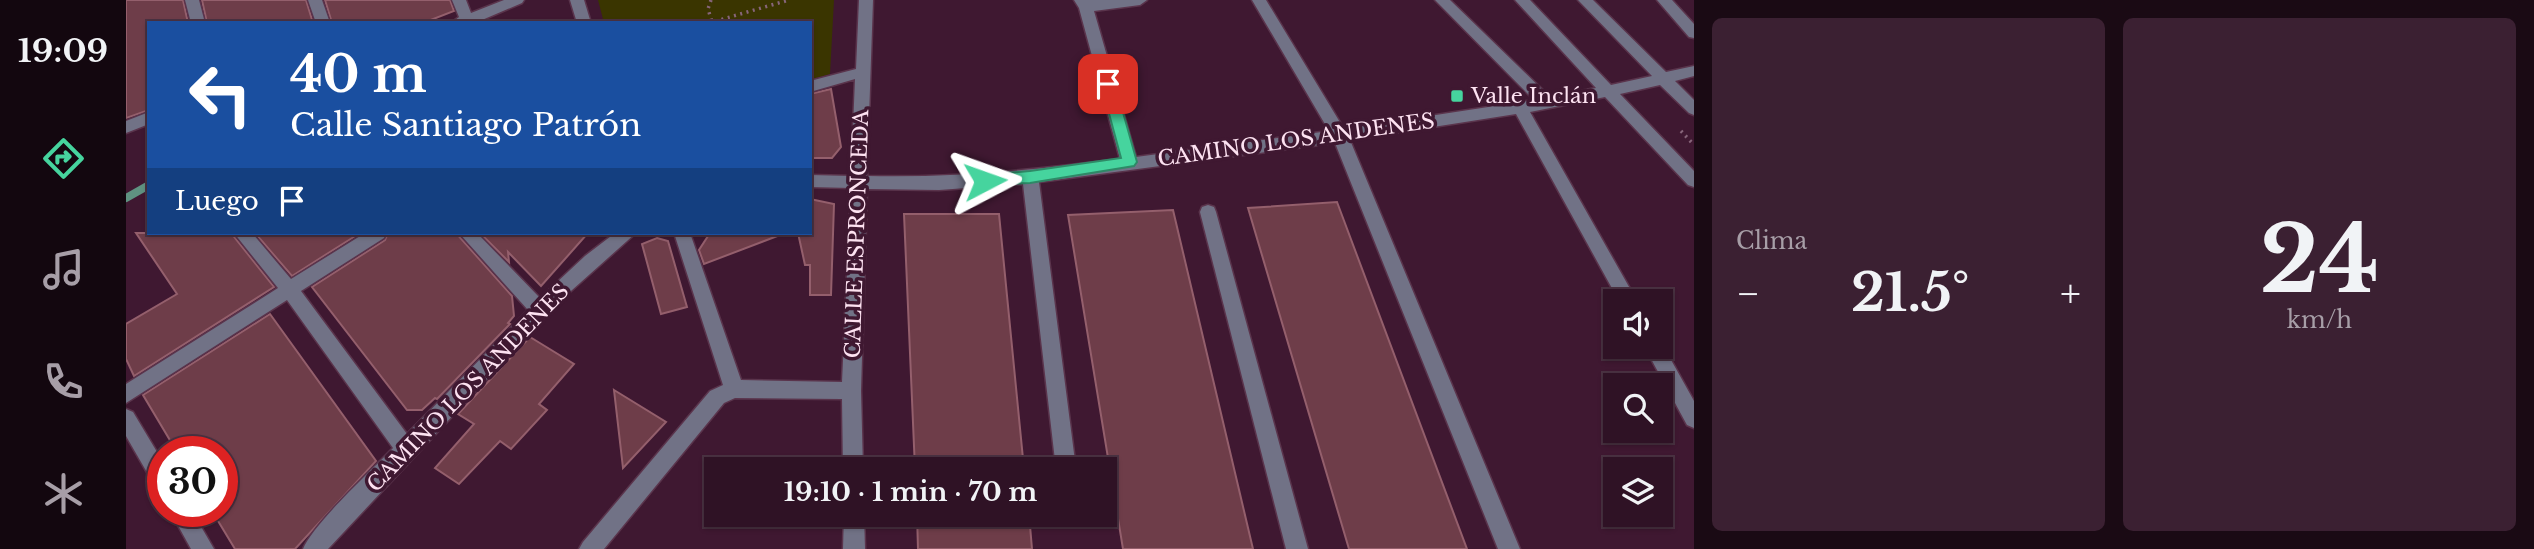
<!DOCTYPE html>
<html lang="es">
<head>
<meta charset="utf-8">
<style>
	body { margin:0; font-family:"Libre Baskerville",serif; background:#3b2032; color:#f1f3f6; height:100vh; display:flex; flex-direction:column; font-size:26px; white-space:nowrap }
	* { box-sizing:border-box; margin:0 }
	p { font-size:23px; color:#a79ea7 }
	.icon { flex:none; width:38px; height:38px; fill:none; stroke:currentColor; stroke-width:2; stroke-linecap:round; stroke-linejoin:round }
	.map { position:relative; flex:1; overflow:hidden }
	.sheet { display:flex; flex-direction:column; gap:18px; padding:18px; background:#1a0a14; width:840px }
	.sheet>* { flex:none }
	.hud { position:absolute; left:21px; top:21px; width:665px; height:214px; border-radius:0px; box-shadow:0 2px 5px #0004,0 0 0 2px #4a3242; background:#1a4fa0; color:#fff; overflow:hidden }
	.buttons { position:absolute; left:1477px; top:289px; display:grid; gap:14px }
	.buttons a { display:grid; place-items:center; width:70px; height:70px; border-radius:0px; background:#2f1225; box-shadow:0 2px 5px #0004,0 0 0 2px #4a3242; font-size:35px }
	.speed { position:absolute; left:21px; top:436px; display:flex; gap:14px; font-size:35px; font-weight:700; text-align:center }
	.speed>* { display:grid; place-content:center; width:91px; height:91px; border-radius:50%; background:#2f1225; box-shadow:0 2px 5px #0004,0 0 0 2px #4a3242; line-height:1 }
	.speed .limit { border:10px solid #d22; background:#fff; color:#111 }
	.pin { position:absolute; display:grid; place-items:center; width:60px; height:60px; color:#fff; margin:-30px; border-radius:14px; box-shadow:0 4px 10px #0006 }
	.me { position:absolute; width:77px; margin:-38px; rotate:86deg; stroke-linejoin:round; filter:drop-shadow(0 0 5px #0008) }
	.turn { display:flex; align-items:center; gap:24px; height:147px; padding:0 28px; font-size:32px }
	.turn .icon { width:91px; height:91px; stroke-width:2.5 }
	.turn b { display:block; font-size:49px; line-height:60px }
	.then { display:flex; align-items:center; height:66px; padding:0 28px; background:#0003; gap:14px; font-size:26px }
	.big { font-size:52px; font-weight:800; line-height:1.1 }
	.sheet .tile { flex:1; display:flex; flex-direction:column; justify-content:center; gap:10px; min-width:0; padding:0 24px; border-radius:10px; background:#3b2032 }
	.sheet .dial { align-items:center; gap:0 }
	.dial b { font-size:91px; line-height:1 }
	.heat { display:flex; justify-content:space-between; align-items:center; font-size:38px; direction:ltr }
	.sheet .tiles { flex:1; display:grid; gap:18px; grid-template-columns:repeat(2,1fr) }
	.trip { position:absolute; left:578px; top:457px; width:413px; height:70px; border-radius:0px; background:#2f1225; box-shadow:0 2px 5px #0004,0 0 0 2px #4a3242; font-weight:800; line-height:70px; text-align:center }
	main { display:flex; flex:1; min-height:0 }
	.tab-bar { display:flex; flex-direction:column; width:126px; justify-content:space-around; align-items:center; background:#13070f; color:#a79ea7 }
	.tab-bar .icon { width:49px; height:49px }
	.tab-bar .current { color:#46d49e }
	.tab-bar b { font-size:32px; color:#f1f3f6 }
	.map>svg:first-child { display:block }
	.green { fill:#3a3500 }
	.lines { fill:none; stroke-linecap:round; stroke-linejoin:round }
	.stream { stroke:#5f9281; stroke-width:8 }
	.building { fill:#6e3d49; stroke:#945f6c; stroke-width:2 }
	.minor-casing { stroke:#5a344c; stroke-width:3 }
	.path { stroke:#87657a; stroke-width:3.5; stroke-dasharray:2 4.5; stroke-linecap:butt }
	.minor { fill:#717286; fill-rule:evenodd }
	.route { fill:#46d49e; stroke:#2e8a67; stroke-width:2 }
	.poi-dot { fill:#46d49e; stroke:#3f1831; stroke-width:2.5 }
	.labels { text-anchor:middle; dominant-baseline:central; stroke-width:7; stroke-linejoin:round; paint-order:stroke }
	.poi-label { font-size:21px; fill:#fde2f1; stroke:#3f1831; text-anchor:start }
	.street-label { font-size:21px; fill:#fde2f1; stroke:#3f1831 }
</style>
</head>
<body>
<main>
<nav class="tab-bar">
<b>19:09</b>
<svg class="icon current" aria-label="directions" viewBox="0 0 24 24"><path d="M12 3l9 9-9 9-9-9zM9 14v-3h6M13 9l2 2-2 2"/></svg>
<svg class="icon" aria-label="music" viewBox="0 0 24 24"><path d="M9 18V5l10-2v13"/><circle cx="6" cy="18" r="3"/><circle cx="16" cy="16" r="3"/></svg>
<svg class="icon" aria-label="phone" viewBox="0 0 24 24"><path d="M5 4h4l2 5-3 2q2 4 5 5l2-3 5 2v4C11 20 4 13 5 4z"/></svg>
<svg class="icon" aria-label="climate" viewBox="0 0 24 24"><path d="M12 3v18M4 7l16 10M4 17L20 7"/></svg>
</nav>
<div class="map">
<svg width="1568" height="549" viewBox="0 0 1568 549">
	<rect width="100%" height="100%" fill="#3f1831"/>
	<polygon class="green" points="472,0 708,0 704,74 684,80 684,23 478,23"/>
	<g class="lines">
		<polyline class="stream" points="0,198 23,185"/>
	</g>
	<g class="building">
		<polygon points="0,0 57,0 62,23 23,23 23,110 0,118"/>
		<polygon points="76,0 180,0 187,23 81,23"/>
		<polygon points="199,0 324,0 328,11 297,23 206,23"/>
		<polygon points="705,89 715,147 706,158 684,158 684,94"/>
		<polygon points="684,199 708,204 705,295 684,295 684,265 679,265 672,233 684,233"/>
		<polygon points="1211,202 1341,549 1223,549 1122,208"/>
		<polygon points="1047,210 1127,549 997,549 942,215"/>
		<polygon points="778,214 873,214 898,469 789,469"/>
		<polygon points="10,233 105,233 148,287 8,376 0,359 0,324 51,294"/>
		<polygon points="129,233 234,233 166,276"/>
		<polygon points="262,233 330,233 386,296 388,316 382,323 384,324 311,399 309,398 296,410 281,410 186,287 259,240"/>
		<polygon points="354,233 462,233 415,286 382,252 383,262"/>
		<polygon points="584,233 654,233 654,235 578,264 573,250"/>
		<polygon points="531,238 542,241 561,307 535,314 516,244"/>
		<polygon points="144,314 250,461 169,549 109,549 86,511 96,511 96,452 51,452 17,395"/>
		<polygon points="404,337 448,364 413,404 421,410 385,449 374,441 333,484 309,468 348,424 332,414"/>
		<polygon points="488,390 540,422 497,468"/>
		<polygon points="791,514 903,514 906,549 792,549"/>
	</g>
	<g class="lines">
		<g class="minor-casing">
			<g id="minor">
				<polygon points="59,0 73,0 79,23 65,23"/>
				<polygon points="182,0 196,0 204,23 190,23"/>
				<polygon points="326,0 340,0 345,13 378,0 398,0 396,3 349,23 325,23 333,17"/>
				<polygon points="444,0 458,0 465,23 451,23"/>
				<path d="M733 0H747L741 176C828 178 909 170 994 159L953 8 948 0H1021L1014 5 968 11 1010 157 1203 131 1126 0H1140L1218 129 1408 100 1309 0H1324L1424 97 1470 88 1389 0H1404L1485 85 1526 76 1452 0H1467L1540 72 1568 66V76L1549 81 1568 100V115L1563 113 1534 85 1494 94 1568 171V187L1562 185 1479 97 1404 112 1511 301H1493L1390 114 1224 140 1394 549H1372L1209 143 913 182 950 469H930L897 184 813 190 741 189 735 391 737 469H717L716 399 609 398 598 403 478 549H453L457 542 584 391 597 385 548 233H564L615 380 716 382 725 188 684 187V175L725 176 729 79 684 92V81L730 69Z"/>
				<polygon points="1531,0 1546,0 1568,24 1568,38 1563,37"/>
				<polygon points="23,112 23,124 0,133 0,121"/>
				<polygon points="1082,205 1088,207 1090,212 1182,549 1160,549 1074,212 1076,207"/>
				<path d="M108 233H126L165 279 239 233H260L258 238 175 291 281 434 402 310 333 233H351L414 298 459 256 489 233H510L436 299 202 549H177C188 523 246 470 267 448L161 300 0 403V384L152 288Z"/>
				<polygon points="1535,342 1568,401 1568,428 1561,425 1518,346 1535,346"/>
				<polygon points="0,409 7,412 37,462 37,491 30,488 0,436"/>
				<polygon points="44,511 66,511 88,549 65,549"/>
				<polygon points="718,514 738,514 739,549 717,549"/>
			</g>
		</g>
		<g class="path">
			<polyline points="585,0 582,9 586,22"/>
			<polyline points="583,23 663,0"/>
			<polyline points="1555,131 1568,145"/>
		</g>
		<use href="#minor" class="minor"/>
	</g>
	<polygon class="route" points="982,79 989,84 1011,162 1008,166 904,183 853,185 851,181 853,177 859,175 904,171 995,158 975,84"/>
	<rect class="poi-dot" x="1324" y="89" width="14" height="14" rx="3.5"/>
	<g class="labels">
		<g class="poi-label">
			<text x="1345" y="96">Valle Inclán</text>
		</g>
		<g class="street-label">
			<text transform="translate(1170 140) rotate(-8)">CAMINO LOS ANDENES</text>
			<text transform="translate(731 234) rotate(-88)">CALLE ESPRONCEDA</text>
			<text transform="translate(342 388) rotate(-46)">CAMINO LOS ANDENES</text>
		</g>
	</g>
</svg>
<div class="buttons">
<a><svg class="icon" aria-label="sound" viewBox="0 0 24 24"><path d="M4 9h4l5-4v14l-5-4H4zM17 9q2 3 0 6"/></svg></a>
<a><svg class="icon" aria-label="search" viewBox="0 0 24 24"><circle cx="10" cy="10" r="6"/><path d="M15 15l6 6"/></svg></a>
<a><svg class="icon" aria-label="layers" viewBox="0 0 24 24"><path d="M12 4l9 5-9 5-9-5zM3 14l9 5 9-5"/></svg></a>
</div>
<div class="speed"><div class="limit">30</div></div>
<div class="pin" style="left:982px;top:84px;background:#d93025"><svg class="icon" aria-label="arrive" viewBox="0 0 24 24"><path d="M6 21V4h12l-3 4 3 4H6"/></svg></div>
<svg class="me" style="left:859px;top:181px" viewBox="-20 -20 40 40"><path d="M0-17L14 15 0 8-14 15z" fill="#46d49e" stroke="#fff" stroke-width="4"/></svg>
<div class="trip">19:10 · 1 min · 70 m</div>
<div class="hud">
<div class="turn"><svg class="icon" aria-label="left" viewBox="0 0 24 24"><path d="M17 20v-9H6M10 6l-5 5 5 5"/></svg><div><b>40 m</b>Calle Santiago Patrón</div></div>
<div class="then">Luego<svg class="icon" aria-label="arrive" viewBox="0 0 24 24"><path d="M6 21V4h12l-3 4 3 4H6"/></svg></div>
</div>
</div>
<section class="sheet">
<div class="tiles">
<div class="tile"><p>Clima</p>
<div class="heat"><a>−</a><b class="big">21.5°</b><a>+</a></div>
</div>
<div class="tile dial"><b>24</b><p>km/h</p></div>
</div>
</section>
</main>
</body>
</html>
